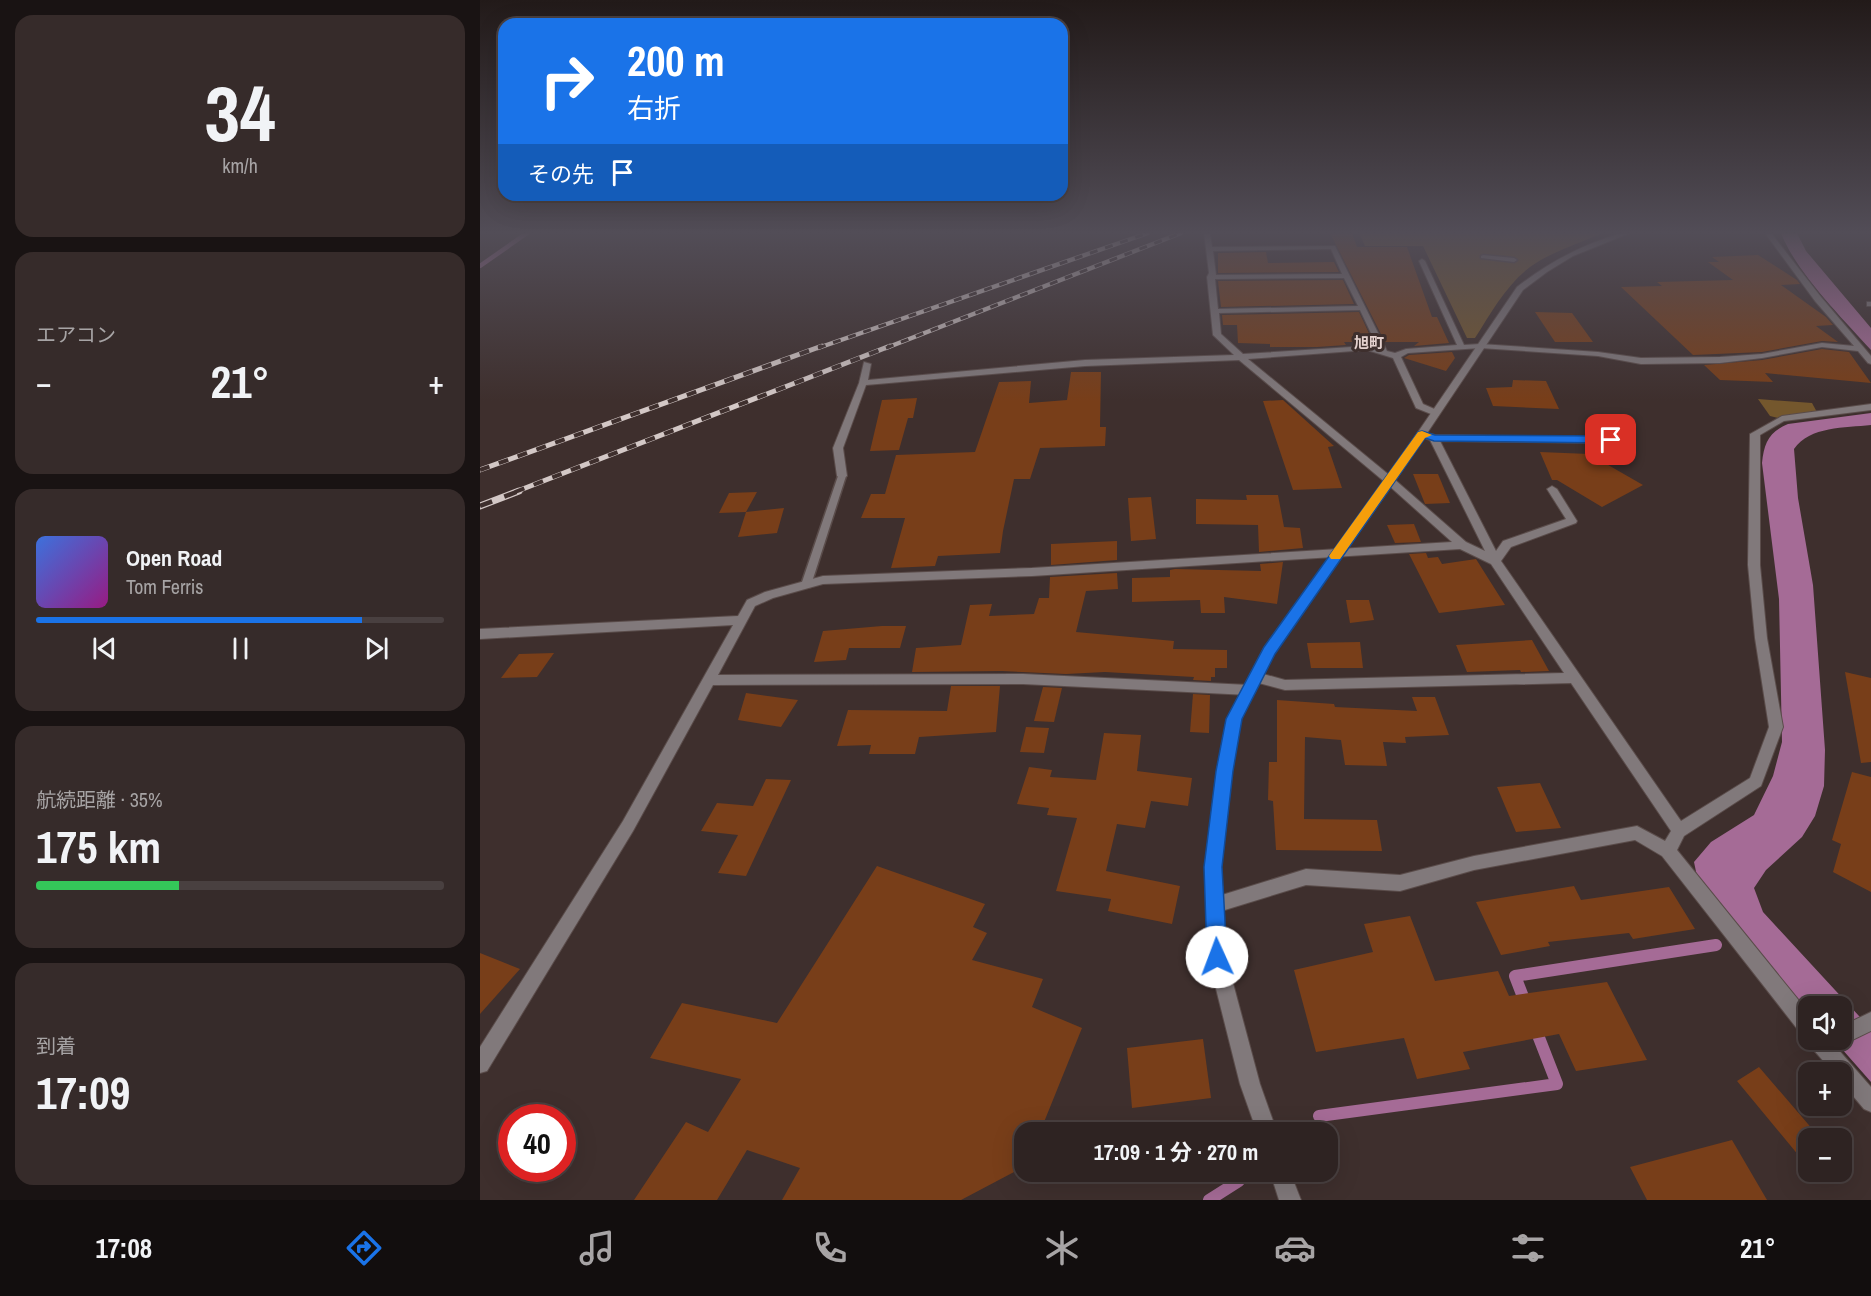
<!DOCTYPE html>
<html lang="ja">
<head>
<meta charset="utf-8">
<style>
	body { margin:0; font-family:"Archivo Narrow","Noto Sans JP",sans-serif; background:#362b2a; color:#f1f3f6; height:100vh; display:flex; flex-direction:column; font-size:22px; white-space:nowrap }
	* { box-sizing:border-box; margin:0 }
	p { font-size:20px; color:#a7a4a5 }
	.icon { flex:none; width:33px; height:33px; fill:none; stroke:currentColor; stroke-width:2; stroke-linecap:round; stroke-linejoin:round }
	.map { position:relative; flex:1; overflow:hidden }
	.side { display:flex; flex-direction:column; gap:15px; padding:15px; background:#191313; width:480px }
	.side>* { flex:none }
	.guide { position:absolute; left:18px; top:18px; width:570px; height:183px; border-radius:18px; box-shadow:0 6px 24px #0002,0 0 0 2px #494040; background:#1a73e8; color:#fff; overflow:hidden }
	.fabs { position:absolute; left:1318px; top:996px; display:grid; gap:12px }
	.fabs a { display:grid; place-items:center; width:54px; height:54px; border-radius:12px; background:#2e2322; box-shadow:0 6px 24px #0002,0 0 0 2px #494040; font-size:30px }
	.speed { position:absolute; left:18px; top:1104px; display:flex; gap:12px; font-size:30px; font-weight:700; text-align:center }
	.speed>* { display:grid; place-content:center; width:78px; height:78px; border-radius:50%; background:#2e2322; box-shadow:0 6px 24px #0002,0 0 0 2px #494040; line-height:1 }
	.speed .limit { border:9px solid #d22; background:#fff; color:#111 }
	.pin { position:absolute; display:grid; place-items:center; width:51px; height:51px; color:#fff; margin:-26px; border-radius:12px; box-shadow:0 3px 9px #0006 }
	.me { position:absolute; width:66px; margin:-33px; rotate:358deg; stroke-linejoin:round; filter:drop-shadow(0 0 4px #0008) }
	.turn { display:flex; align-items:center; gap:21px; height:126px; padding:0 30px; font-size:27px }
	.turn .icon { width:78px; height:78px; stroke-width:2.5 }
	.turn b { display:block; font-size:42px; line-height:51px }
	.then { display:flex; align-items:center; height:57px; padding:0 30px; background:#0003; gap:12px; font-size:22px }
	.big { font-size:45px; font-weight:700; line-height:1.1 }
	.side .card { flex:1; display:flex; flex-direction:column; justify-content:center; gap:9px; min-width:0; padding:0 21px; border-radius:18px; background:#362b2a }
	.side .dial { align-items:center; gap:0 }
	.dial b { font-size:78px; line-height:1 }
	.song { display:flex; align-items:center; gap:18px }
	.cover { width:72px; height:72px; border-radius:9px; background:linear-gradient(135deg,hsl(220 70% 55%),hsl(310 70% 35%)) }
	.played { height:6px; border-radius:3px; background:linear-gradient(90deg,#1a73e8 80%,#494040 80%) }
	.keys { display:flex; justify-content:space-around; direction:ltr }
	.heat { display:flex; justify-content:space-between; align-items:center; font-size:33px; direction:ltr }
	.charge { height:9px; border-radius:4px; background:linear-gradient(90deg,#34c759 35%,#494040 0) }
	.trip { position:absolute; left:534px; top:1122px; width:324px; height:60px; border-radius:18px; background:#2e2322; box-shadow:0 6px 24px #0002,0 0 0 2px #494040; font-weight:700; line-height:60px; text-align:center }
	.menu { display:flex; height:96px; justify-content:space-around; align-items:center; background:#120e0e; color:#a7a4a5 }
	.menu .icon { width:42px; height:42px }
	.menu .current { color:#1a73e8 }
	.menu b { font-size:27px; color:#f1f3f6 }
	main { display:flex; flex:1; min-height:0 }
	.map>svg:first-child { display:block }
	.green { fill:#74572d }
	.water { fill:#a56b96 }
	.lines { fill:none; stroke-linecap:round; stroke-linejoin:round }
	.stream-far1 { stroke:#a56b96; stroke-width:4.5 }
	.stream { stroke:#a56b96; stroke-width:12 }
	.building { fill:#783e19 }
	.service-casing { stroke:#5a4c4a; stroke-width:3 }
	.minor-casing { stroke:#5a4c4a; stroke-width:2 }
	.tertiary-casing { stroke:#5a4c4a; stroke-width:2 }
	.service { fill:#81797b; fill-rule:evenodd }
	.minor { fill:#81797b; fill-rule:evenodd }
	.tertiary { fill:#81797b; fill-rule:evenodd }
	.rail-far2-casing { stroke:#d3c8c6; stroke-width:4.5 }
	.rail-far1-casing { stroke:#d3c8c6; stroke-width:5 }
	.rail-casing { stroke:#d3c8c6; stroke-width:7 }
	.rail-far2 { stroke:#3e2f2d; stroke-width:3; stroke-dasharray:8; stroke-linecap:butt }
	.rail-far1 { stroke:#3e2f2d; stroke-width:4; stroke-dasharray:10; stroke-linecap:butt }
	.rail { stroke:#3e2f2d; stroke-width:4.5; stroke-dasharray:13; stroke-linecap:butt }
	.route { fill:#1a73e8; stroke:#114b97; stroke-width:1.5 }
	.slow { fill:#f59e0b }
	.labels { text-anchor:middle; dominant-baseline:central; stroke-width:6; stroke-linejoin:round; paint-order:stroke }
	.far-quarter-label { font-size:15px; font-weight:bold; fill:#e4d1ce; stroke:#3e2f2d }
</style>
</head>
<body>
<main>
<section class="side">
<div class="card dial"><b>34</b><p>km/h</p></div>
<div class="card"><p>エアコン</p>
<div class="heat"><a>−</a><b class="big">21°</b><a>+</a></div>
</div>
<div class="card">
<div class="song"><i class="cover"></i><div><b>Open Road</b><p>Tom Ferris</p></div></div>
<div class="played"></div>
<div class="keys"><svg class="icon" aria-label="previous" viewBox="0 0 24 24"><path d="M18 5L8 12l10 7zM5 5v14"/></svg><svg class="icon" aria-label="pause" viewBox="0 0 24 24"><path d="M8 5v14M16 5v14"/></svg><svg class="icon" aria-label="next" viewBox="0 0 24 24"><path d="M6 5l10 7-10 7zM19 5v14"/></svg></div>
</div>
<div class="card"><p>航続距離 · 35%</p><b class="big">175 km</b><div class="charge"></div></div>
<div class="card"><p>到着</p><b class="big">17:09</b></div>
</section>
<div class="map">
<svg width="1391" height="1200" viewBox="0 0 1391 1200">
	<rect width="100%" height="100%" fill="#3e2f2d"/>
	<g class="green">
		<path d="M879 233H1123C1099 243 1071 252 1050 267 1026 285 1011 313 995 338H987L943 246H885Z"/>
		<polygon points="1278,399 1332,403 1338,414 1302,419 1290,416"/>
	</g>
	<g class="water">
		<path d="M1301 233H1317L1326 251 1391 328V350C1362 318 1316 272 1301 233Z"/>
		<path d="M1391 413V425C1365 428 1330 426 1314 449L1318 498 1333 585 1345 750 1344 786 1335 816 1322 837 1286 870 1274 888 1283 912 1391 1029V1082L1354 1040H1362V1006H1329V1012L1219 886 1214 862 1231 842 1274 815 1293 776 1302 742 1299 599 1282 463C1284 443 1289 432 1308 424Z"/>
	</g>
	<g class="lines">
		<polyline class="stream-far1" points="0,266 47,233"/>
		<g class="stream">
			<polyline points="1045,1002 1035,976 1236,945"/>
			<polyline points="839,1116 1077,1084 1056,1030"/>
			<polyline points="729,1200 759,1181"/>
		</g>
	</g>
	<g class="building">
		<polygon points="850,233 872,233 877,247 927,247 952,317 957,317 969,343 934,346 939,342 905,342"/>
		<polygon points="786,252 788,263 854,262 859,272 738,273 738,253"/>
		<polygon points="1278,255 1317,280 1320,284 1301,285 1346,317 1353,325 1336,326 1358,342 1342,341 1282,352 1213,355 1141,287 1182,286 1177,282 1253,280 1228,262 1239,262 1232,257"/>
		<polygon points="863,280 874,304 741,307 738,281"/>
		<polygon points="879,312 893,342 864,342 866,345 837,347 790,347 790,344 758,343 757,325 743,325 742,315"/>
		<polygon points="1055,312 1092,313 1113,342 1075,342"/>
		<polygon points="1342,349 1369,352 1391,383 1285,373 1293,382 1240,380 1224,365 1282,360"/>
		<polygon points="972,352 975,358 966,371 924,358 929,355"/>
		<polygon points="591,372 621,372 620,427 626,427 625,446 560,448 550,479 534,479 523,531 520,553 458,556 455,566 411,568 425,518 381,518 391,494 405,494 416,455 495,452 519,382 551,381 549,403 587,400"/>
		<polygon points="1033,380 1066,381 1079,409 1013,406 1006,388 1032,387"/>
		<polygon points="437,398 433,418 428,418 419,450 390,451 402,400"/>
		<polygon points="803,400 854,446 848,447 862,488 813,490 783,401"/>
		<polygon points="1060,452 1109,454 1163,485 1122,507 1077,480 1072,480"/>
		<polygon points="933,474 958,474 970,503 945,504"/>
		<polygon points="277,492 266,512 239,513 249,493"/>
		<polygon points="766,495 798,495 804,527 820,528 823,548 779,552 778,525 716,524 716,499 767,500"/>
		<polygon points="671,497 676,539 651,541 648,498"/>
		<polygon points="304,508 297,533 258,537 266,512"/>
		<polygon points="934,524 941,542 915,543 907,525"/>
		<polygon points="637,541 637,560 571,565 571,544"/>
		<polygon points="946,553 948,558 958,557 962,564 996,559 1025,605 959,613 929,554"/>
		<polygon points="803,562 797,604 744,597 745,613 721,613 720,600 652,602 652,578 690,577 690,570 695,569 781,571 780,564"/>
		<polygon points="637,573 638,589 606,591 596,632 694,641 693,649 747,650 747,668 735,668 735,677 731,677 731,681 713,680 714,677 625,672 586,674 522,671 432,672 436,648 481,645 490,605 512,604 509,616 554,614 559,598 569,598 570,577"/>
		<polygon points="866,600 889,600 894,620 870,623"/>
		<polygon points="402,626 426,626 420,648 369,648 366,660 334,662 343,631"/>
		<polygon points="1052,640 1069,671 1041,672 1040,670 987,672 976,645"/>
		<polygon points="880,642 883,668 831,668 827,643"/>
		<polygon points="74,653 57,677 21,678 39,654"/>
		<polygon points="1365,672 1391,678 1391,762 1381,763"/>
		<polygon points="471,686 520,686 516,732 439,737 435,754 389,754 391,745 357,746 368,710 467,711"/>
		<polygon points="563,687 582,688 574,722 554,721"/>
		<polygon points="266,693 318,700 301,727 258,720"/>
		<polygon points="713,694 730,695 729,733 710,732"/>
		<polygon points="932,697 955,697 969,735 925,737 926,743 903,742 907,766 865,765 861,740 825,737 824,819 897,820 902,851 796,850 793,801 788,800 789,762 797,762 797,700 854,704 855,707 937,711"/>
		<polygon points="546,727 569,728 564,753 540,752"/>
		<polygon points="624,733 661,735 657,771 712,778 708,806 671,801 665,828 637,824 626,871 700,886 692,924 628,911 631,899 576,891 597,818 567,815 569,808 537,804 549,767 572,770 570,777 616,780"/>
		<polygon points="1372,772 1391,777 1391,892 1353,872 1361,844 1352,840"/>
		<polygon points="286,779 311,780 266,876 238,873 258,835 221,831 237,803 273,806"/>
		<polygon points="1060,783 1081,828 1036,832 1017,787"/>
		<polygon points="397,866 505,904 493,927 507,933 492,960 563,979 552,1007 602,1028 560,1132 544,1132 544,1157 534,1172 481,1200 302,1200 320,1168 267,1150 237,1200 154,1200 206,1122 228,1132 261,1079 170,1058 202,1003 297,1023"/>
		<polygon points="1094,886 1101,900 1189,887 1215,929 1153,939 1149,933 1068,942 1070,946 1021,955 996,902"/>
		<polygon points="930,916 955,981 1018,971 1029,996 1127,982 1167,1060 1096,1071 1079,1034 983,1052 990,1069 937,1079 924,1038 836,1052 814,970 893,952 884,924"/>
		<polygon points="0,953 40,969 0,1014"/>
		<polygon points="723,1039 731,1098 652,1108 647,1048"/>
		<polygon points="1279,1067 1340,1138 1329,1138 1329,1168 1257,1081"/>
		<polygon points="1252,1140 1287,1200 1167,1200 1150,1167"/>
		<polygon points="1332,1172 1361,1172 1342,1184"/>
	</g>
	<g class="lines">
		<g class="service-casing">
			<g id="service">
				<polygon points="1003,255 1034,258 1037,260 1034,262 1001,258 1001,256"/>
				<polygon points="362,473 366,476 331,585 330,587 322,587 321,585 358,476"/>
			</g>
		</g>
		<g class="minor-casing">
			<g id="minor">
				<path d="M724 233H730L732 247 855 246 907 351 915 353 926 349 977 345 939 261 942 259 945 261 984 345 1000 344 1118 352 1161 358 1240 357 1282 354 1342 343 1374 346 1335 301 1285 233H1291L1341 297 1391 356V364L1388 363 1378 351 1342 347 1282 358 1240 363 1161 364 1118 356 1000 348 928 353 921 357 943 404 959 411V415L956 416 936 408 913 358 887 350 768 359 914 479 986 542 1005 551 950 440 939 436V432L955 435 1134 438V442L1131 443 960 441 1016 551 1023 541 1086 519 1067 489 1072 486 1077 489 1097 521 1096 523 1031 547 1021 561 1201 821 1270 778 1289 727 1275 638 1268 565 1270 434 1302 416 1391 404V410L1304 421 1280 435V565L1287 638 1303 727 1281 786 1204 836 1197 850 1329 1013V1037L1322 1035 1182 856 1155 840 994 870 920 891 826 885 735 913 729 911 727 905 729 899 826 869 920 875 994 856 1157 826 1185 841 1191 831 1091 683 805 690 771 681 769 677 771 673 776 672 805 680 1084 673 1011 564 980 549 552 576 343 584 293 598 275 606 238 675 543 674 769 685 774 686 776 690 774 694 769 695 543 684 233 685 153 831 7 1071 0 1073V1047L143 821 253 625 0 639V629L258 616 267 600 285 592 343 576 552 568 972 542 906 483 759 360 605 366 386 385 363 448 367 476 362 479 357 476 353 448 379 383 384 362 391 364 388 380 605 360 754 355 733 335 727 277 729 273ZM851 249 862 274 736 275 733 251ZM864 278 878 306 738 309 735 279ZM880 310 898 348 887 346 763 354 741 334 739 313Z"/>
				<rect x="1387" y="302" width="4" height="4"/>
				<polygon points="1391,1012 1391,1031 1362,1045 1355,1043 1354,1040 1362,1040 1362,1026"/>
				<polygon points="1329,1040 1350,1040 1391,1087 1391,1112 1384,1109 1362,1083 1362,1072 1353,1072 1331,1047"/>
			</g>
		</g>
		<g class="tertiary-casing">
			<g id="tertiary">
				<path d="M1141 233H1150L1093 256 1067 272 1043 290 915 481 794 653 761 719 751 771 741 867 746 957 780 1084 797 1132H777L760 1084 728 957 725 867 737 771 747 719 784 648 906 479 1037 287C1069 262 1102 245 1141 233Z"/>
				<polygon points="790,1172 810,1172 821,1200 799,1200"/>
			</g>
		</g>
		<use href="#service" class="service"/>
		<use href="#minor" class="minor"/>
		<use href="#tertiary" class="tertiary"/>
		<g class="rail-far2-casing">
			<g id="rail-far2">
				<polyline points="338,348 668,233"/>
				<polyline points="406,348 701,233"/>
			</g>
		</g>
		<g class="rail-far1-casing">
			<g id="rail-far1">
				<polyline points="0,470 342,346"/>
				<polyline points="35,492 410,346"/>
			</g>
		</g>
		<g class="rail-casing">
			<polyline id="rail" points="0,506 39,491"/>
		</g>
		<use href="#rail-far2" class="rail-far2"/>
		<use href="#rail-far1" class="rail-far1"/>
		<use href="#rail" class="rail"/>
	</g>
	<linearGradient id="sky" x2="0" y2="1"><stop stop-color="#221a19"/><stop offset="0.58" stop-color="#524d57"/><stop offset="1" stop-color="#524d57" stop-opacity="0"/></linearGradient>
	<rect width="1391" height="401" fill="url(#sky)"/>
	<polygon class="route" points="942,431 955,435 1131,436 1136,440 1131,443 954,441 945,438 795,654 762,719 753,771 742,867 747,957 744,964 737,967 730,964 727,957 724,867 736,771 746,719 784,647 938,432"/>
	<polygon class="slow" points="942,431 952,435 945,438 860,559 851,559 849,556 851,553 938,432"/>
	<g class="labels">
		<g class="far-quarter-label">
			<text x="889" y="342">旭町</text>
		</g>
	</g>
</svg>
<div class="fabs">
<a><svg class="icon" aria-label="sound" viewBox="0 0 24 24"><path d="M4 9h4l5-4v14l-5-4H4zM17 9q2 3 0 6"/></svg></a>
<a>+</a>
<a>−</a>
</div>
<div class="speed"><div class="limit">40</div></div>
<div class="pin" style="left:1131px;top:440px;background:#d93025"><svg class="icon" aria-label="arrive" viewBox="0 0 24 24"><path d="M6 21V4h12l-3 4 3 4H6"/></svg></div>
<svg class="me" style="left:737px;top:957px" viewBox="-20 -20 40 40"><circle r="19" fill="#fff"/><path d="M0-13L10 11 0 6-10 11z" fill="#1a73e8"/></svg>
<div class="trip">17:09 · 1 分 · 270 m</div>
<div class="guide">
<div class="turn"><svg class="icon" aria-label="right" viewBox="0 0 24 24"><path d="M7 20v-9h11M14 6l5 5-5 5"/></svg><div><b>200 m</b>右折</div></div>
<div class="then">その先<svg class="icon" aria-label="arrive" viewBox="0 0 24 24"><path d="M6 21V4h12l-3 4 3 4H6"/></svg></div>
</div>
</div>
</main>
<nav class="menu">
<b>17:08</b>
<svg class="icon current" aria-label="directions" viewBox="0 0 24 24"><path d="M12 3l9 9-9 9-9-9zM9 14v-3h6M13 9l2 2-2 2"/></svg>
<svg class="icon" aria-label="music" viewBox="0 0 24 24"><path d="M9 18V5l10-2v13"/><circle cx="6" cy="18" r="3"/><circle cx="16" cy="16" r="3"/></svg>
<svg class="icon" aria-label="phone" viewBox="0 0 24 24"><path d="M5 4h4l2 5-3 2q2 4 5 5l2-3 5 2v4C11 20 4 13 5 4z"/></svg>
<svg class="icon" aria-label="climate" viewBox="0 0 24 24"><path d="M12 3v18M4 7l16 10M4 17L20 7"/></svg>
<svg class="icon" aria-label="car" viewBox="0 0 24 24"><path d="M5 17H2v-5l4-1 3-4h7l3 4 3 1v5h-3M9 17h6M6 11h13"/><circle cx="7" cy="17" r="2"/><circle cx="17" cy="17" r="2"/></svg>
<svg class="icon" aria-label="filters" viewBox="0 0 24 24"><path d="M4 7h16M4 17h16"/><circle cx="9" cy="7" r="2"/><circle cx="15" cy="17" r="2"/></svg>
<b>21°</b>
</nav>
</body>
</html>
